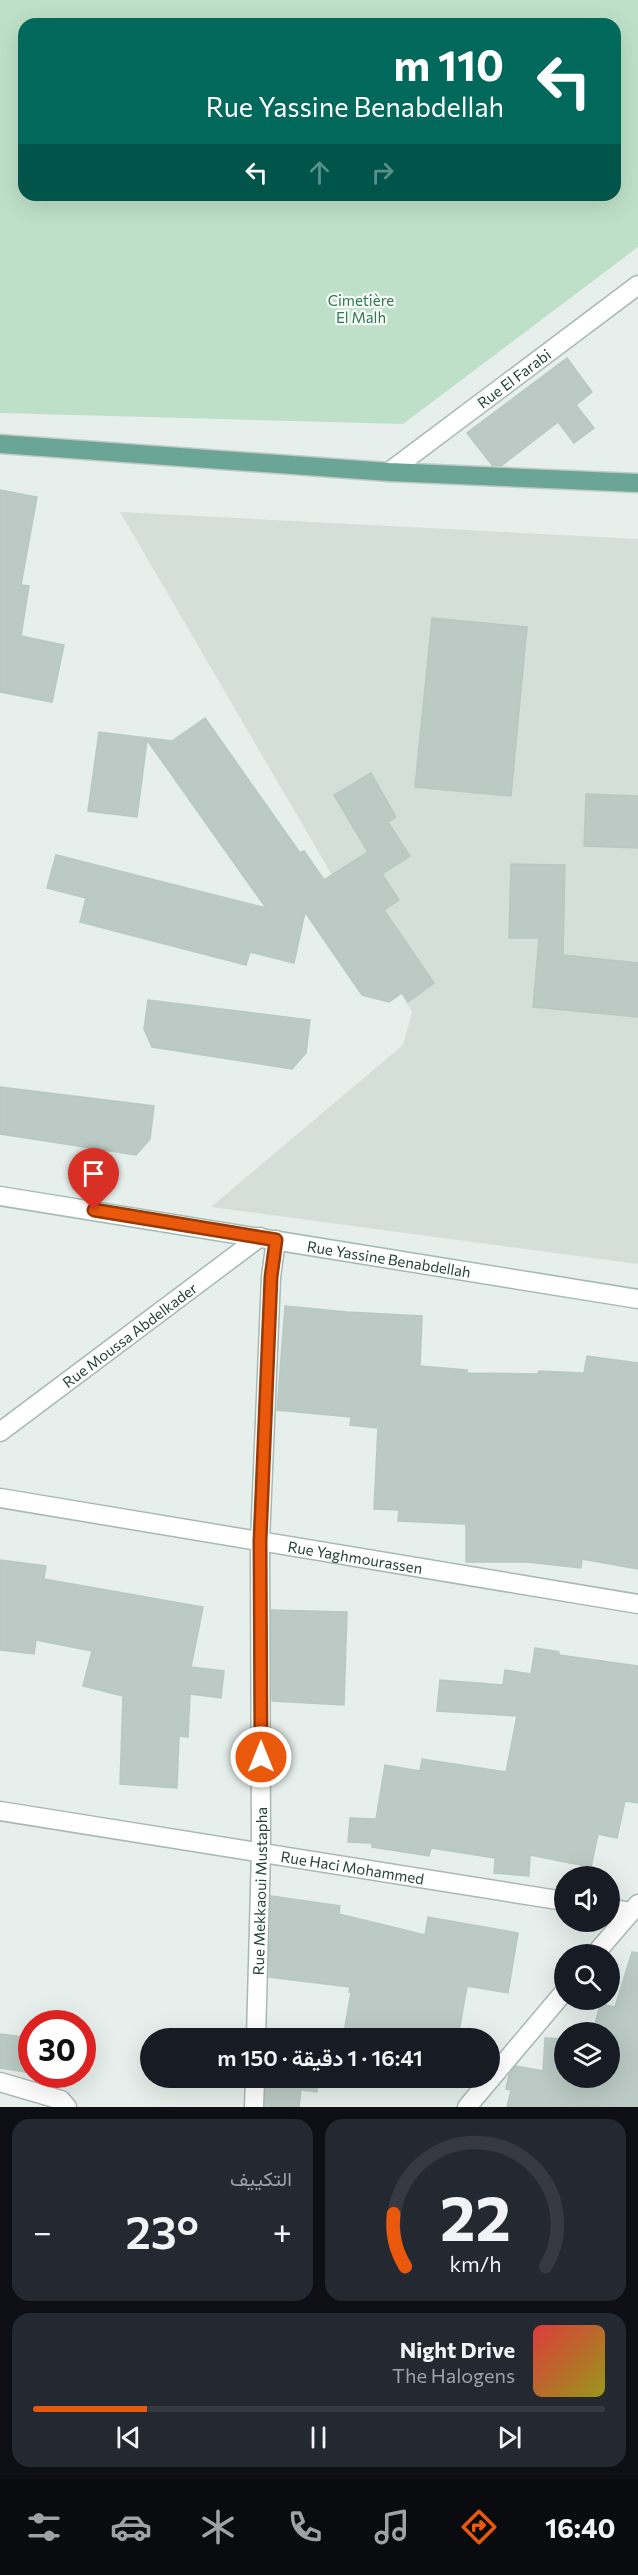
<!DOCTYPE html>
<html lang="ar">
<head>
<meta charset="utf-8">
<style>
	body { margin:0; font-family:Commissioner,Vazirmatn,sans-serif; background:#242831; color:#f1f3f6; direction:rtl; height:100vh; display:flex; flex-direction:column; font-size:22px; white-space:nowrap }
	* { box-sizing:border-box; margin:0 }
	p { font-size:20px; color:#9ea1a6 }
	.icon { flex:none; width:33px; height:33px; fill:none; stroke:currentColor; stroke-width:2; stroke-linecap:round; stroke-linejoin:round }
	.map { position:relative; height:2107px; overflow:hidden; direction:ltr }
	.sheet { display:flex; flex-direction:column; gap:12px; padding:12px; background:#0d0f14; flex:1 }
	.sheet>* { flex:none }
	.guide { position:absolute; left:18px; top:18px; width:603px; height:183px; border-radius:18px; box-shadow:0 6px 24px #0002; direction:rtl; background:#00695c; color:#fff; overflow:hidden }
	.fabs { position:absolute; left:554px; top:1866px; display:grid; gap:12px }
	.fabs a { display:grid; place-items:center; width:66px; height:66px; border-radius:50%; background:#171b24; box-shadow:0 6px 24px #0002; font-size:30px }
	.speed { position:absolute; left:18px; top:2010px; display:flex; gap:12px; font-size:30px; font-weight:700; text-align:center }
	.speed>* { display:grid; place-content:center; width:78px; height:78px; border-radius:50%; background:#171b24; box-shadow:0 6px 24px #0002; line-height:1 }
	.speed .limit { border:9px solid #d22; background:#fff; color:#111 }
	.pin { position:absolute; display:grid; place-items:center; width:51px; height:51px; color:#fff; margin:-62px -26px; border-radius:50% 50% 50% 0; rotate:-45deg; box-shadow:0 0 6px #0007 }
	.pin .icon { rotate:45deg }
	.me { position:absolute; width:66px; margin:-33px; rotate:0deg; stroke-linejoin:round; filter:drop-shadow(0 0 4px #0008) }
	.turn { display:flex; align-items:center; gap:21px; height:126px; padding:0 18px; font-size:27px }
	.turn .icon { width:78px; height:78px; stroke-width:2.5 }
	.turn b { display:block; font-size:42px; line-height:51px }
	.lanes { display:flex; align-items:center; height:57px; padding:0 18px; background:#0003; justify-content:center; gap:30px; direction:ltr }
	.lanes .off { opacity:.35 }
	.big { font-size:45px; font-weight:600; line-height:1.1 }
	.sheet .card { flex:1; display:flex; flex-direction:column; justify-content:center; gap:9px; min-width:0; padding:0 21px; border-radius:18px; background:#242831 }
	.sheet .dial { align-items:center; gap:0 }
	.dial svg { height:156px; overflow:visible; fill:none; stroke:#363941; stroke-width:7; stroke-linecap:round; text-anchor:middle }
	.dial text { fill:#f1f3f6; stroke:none }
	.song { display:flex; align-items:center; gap:18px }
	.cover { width:72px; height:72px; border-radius:9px; background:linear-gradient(135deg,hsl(0 70% 55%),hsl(60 70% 35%)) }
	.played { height:6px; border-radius:3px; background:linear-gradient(90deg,#ea580c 20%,#363941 20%) }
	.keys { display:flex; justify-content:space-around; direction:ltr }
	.heat { display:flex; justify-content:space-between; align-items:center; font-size:33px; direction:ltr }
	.sheet .tiles { flex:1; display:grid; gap:12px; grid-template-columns:1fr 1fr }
	.card:last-child { grid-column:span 2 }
	.trip { position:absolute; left:140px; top:2028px; width:360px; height:60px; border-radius:30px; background:#171b24; box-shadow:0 6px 24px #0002; font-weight:600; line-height:60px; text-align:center; direction:rtl }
	.dock { display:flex; height:96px; justify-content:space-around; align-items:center; background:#090b0e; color:#9ea1a6 }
	.dock .icon { width:42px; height:42px }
	.dock .selected { color:#ea580c }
	.dock b { font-size:27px; color:#f1f3f6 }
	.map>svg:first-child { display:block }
	.built { fill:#d4dfda }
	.green { fill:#bfe0c8; fill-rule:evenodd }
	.building { fill:#bbcac4; stroke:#b8c9c2; stroke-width:1.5 }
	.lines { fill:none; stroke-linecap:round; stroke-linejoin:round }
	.street-casing { stroke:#a8b8b2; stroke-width:21 }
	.secondary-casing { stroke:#a4bbb3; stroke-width:21 }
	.primary-casing { stroke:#c2cac8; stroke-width:21 }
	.street { stroke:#fff; stroke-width:18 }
	.secondary { stroke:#fff; stroke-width:18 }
	.primary { stroke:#6aa596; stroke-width:18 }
	.route-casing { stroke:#983908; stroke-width:15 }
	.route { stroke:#ea580c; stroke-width:10 }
	.labels { text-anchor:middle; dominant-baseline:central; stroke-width:4.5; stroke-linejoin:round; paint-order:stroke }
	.park-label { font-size:15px; fill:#2d7a4b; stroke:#f7fbf9 }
	.street-label { font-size:15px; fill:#24423a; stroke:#f7fbf9 }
</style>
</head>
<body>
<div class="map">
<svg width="638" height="2107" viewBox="0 0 638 2107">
	<rect width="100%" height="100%" fill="#e6efeb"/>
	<polygon class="built" points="120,512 638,539 638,1264 211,1207 403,1045 412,1012"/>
	<path class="green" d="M0 0H638V247L403 424 0 413ZM24 24H615V195H24Z"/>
	<g class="building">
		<polygon points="567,358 592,392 576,405 594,428 574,443 558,422 501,466 492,465 467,433"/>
		<polygon points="0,490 37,497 21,585 29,586 21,636 64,645 52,702 0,692"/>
		<polygon points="432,618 527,627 511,796 415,787"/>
		<polygon points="205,718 300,853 304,851 324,880 368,852 334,795 371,773 396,817 388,822 410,856 382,874 399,900 384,910 434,983 408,1002 402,993 389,1002 362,995 305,912 294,963 250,952 246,965 80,922 86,898 47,888 56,855 266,908 147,740 137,817 88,811 99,732 172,741"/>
		<polygon points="586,794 638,796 638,848 584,846"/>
		<polygon points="511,864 565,865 563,955 638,963 638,1017 533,1007 539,938 509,938"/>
		<polygon points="148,1000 310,1020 306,1053 292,1069 152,1047 144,1029"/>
		<polygon points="0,1087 154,1106 150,1139 136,1155 0,1134"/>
		<polygon points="285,1306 347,1312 422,1316 420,1366 467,1370 467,1373 538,1374 539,1371 584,1373 587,1356 638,1363 638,1569 582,1559 581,1568 527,1562 466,1562 466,1524 398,1521 399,1510 374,1509 378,1428 350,1425 351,1417 277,1410"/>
		<polygon points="0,1560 46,1566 44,1579 203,1607 191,1667 224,1671 221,1698 190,1694 188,1737 179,1736 177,1788 120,1784 123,1696 83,1686 92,1651 36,1640 34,1654 0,1650"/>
		<polygon points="271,1610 347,1612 344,1705 272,1701"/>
		<polygon points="535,1648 559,1652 559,1655 638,1666 638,1803 625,1801 617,1838 598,1834 591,1867 530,1855 529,1876 494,1873 495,1858 431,1848 429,1856 372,1847 372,1843 348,1842 350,1818 376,1819 385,1765 420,1771 422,1759 506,1772 517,1716 437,1711 440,1680 503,1685 505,1670 531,1674"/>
		<polygon points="271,1896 340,1906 339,1914 425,1935 428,1917 518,1933 508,1993 467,1986 458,2038 343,2038 351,1993 349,1992 350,1987 269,1977"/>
		<polygon points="632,1952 638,1953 638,2107 507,2107 511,2090 506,2089 509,2075 516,2066 543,2071 545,2038 564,2039 564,2078 609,2078 609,2032 593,2032 600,2004 615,2007"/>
		<polygon points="267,2030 337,2038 267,2038"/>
		<polygon points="0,2034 32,2038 32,2073 0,2068"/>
		<polygon points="266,2078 319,2078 317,2092 301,2090 299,2107 265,2106"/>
	</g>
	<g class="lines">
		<g class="street-casing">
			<g id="street">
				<path id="s1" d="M389 472 638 285"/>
				<path id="s2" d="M0 1432 260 1237"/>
				<path id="s3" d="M0 1498 638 1604"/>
				<path id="s4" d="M0 1811 564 1901"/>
				<polyline points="609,1908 631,1912"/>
				<polyline points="595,1954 638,1904"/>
				<path id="s5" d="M256 2038 261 1852 260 1541 271 1277 276 1240"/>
				<polyline points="0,2082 61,2100 67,2107"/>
				<polyline points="254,2107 255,2078"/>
				<polyline points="467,2107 564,1992"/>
			</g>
		</g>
		<g class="secondary-casing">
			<g id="secondary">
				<path id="s6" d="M0 1196 638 1299"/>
			</g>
		</g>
		<g class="primary-casing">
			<polyline id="primary" points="0,444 389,472 638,483"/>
		</g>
		<use href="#street" class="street"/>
		<use href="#secondary" class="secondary"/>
		<use href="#primary" class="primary"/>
	</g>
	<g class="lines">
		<g class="route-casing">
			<polyline id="route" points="94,1210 276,1240 271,1277 260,1541 261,1757"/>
		</g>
		<use href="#route" class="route"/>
	</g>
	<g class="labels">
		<g class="park-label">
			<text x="361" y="300">Cimetière<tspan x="361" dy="17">El Malh</tspan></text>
		</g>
		<g class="street-label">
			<text stroke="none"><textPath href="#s1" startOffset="156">Rue El Farabi</textPath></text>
			<text stroke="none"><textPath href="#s6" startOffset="394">Rue Yassine Benabdellah</textPath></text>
			<text stroke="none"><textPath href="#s2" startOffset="162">Rue Moussa Abdelkader</textPath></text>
			<text stroke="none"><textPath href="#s3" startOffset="360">Rue Yaghmourassen</textPath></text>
			<text stroke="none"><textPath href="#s4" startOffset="357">Rue Haci Mohammed</textPath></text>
			<text stroke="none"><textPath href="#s5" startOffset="147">Rue Mekkaoui Mustapha</textPath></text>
		</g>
	</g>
</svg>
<div class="fabs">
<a><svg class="icon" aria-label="sound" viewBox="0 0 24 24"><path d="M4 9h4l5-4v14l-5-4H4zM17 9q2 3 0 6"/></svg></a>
<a><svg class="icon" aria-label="search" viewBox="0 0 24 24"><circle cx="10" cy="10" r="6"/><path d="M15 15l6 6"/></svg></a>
<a><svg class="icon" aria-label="layers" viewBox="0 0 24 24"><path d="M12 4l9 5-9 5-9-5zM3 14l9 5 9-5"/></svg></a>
</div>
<div class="speed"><div class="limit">30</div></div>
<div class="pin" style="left:94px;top:1210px;background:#d93025"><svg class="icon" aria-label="arrive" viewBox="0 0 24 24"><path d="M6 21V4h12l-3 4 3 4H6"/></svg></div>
<svg class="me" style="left:261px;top:1757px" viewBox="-20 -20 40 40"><circle r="17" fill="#ea580c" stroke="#fff" stroke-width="3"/><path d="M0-11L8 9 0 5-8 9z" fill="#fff"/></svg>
<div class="trip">16:41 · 1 دقيقة · 150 m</div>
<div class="guide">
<div class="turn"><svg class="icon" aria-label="left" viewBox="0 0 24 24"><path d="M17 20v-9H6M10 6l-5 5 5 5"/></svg><div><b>110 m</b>Rue Yassine Benabdellah</div></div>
<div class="lanes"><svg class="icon" aria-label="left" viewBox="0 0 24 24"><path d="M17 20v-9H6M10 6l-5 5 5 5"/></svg><svg class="icon off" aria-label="ahead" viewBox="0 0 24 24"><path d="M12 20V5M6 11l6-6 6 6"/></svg><svg class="icon off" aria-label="right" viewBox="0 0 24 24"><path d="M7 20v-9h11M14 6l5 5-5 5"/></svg></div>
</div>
</div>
<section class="sheet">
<div class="tiles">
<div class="card dial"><svg viewBox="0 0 100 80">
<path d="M14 69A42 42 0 1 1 86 69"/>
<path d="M14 69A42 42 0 0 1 8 42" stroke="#ea580c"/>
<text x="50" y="56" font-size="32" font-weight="700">22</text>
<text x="50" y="72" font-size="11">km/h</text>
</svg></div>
<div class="card"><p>التكييف</p>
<div class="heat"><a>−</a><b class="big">23°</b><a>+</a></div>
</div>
<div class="card">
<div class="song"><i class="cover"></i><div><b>Night Drive</b><p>The Halogens</p></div></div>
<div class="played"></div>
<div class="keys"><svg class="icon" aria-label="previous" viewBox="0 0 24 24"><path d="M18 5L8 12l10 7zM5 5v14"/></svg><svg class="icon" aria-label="pause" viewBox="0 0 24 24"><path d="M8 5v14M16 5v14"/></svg><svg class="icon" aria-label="next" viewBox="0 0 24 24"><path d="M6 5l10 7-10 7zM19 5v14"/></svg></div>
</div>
</div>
</section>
<nav class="dock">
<b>16:40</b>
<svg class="icon selected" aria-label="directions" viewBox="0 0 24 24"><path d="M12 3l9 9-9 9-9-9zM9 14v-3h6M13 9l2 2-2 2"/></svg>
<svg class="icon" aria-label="music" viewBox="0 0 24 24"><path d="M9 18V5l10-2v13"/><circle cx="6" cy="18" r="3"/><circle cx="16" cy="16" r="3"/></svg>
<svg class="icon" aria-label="phone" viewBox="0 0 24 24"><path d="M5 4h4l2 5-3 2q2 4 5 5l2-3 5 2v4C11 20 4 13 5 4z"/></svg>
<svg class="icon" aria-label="climate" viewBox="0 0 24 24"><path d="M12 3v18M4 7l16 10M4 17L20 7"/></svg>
<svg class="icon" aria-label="car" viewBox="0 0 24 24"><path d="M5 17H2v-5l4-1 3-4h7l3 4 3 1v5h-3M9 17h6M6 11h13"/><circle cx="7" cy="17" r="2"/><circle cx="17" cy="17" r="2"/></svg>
<svg class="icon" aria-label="filters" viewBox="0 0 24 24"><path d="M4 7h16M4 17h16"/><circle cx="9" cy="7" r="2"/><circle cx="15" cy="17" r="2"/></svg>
</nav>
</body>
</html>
